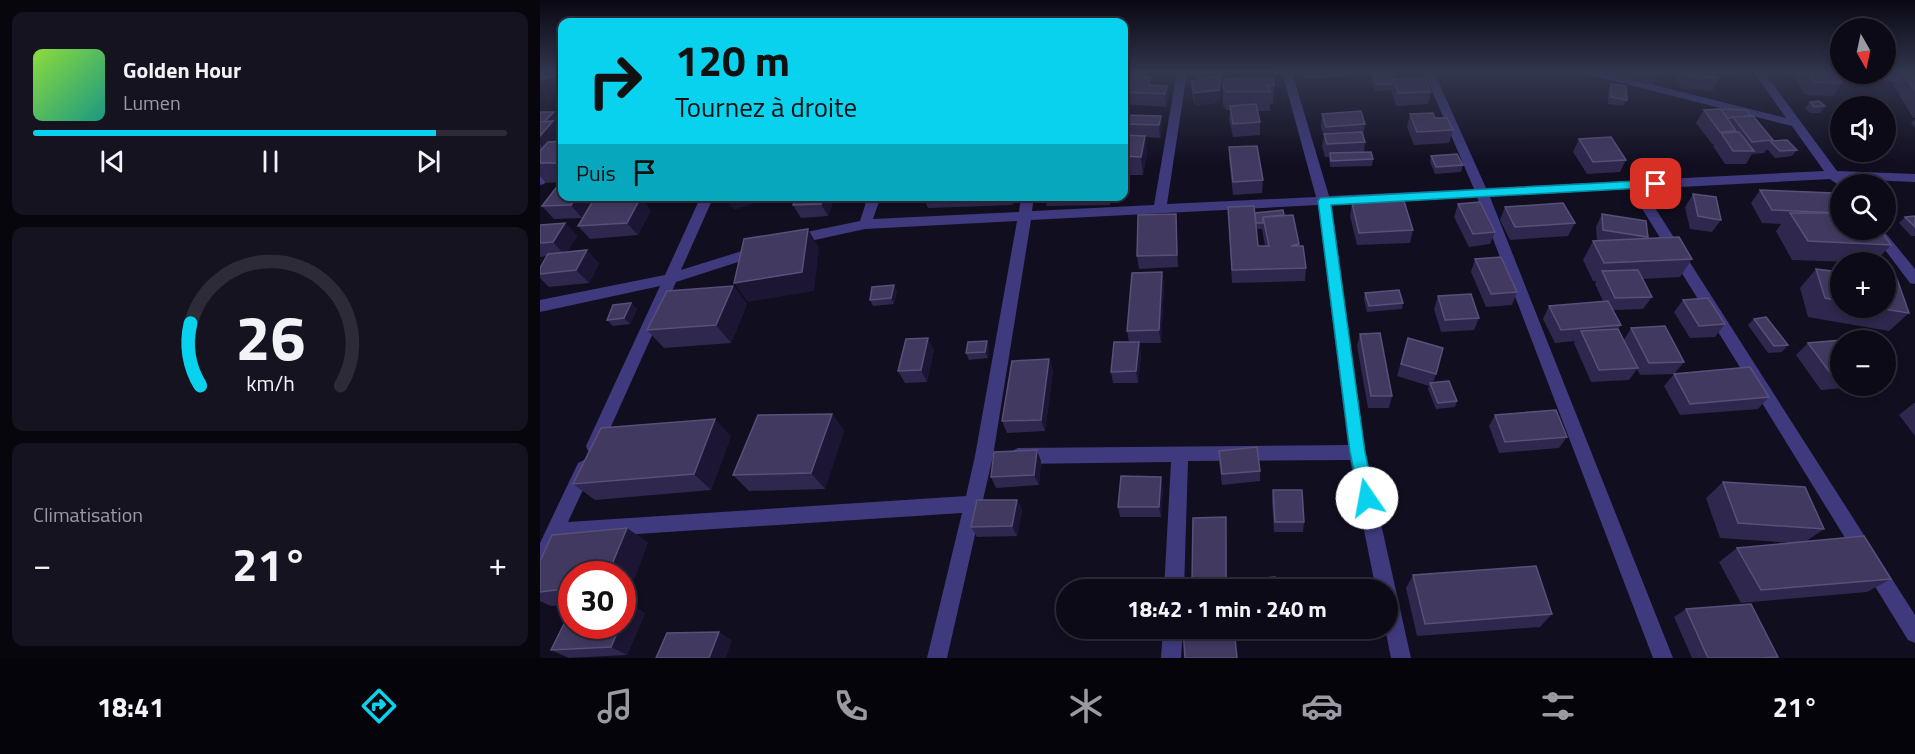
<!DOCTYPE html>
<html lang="fr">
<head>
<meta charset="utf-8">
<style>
	body { margin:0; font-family:"Titillium Web",sans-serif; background:#161321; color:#f1f3f6; height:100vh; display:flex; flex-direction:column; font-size:22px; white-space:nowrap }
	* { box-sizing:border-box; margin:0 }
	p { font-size:20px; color:#9a9aa2 }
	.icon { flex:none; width:33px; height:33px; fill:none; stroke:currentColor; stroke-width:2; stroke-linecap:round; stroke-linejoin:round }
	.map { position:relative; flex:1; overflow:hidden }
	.drawer { display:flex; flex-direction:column; gap:12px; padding:12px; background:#07060d; width:540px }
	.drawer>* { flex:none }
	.guide { position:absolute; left:18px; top:18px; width:570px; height:183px; border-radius:12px; box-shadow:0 3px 9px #0003,0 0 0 2px #2d2b37; background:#09d2ee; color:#111; overflow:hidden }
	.needle { width:39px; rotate:171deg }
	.controls { position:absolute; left:1290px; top:18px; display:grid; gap:12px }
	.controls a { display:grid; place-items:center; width:66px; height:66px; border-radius:50%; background:#0d0a18; box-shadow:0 3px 9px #0003,0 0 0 2px #2d2b37; font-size:30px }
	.speed { position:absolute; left:18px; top:561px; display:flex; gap:12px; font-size:30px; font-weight:700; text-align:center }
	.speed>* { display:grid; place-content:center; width:78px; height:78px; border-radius:50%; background:#0d0a18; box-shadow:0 3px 9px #0003,0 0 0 2px #2d2b37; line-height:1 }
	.speed .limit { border:9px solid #d22; background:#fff; color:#111 }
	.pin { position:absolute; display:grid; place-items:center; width:51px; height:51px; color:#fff; margin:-26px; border-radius:12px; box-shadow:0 3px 9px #0006 }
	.me { position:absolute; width:66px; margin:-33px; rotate:348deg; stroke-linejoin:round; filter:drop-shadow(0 0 4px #0008) }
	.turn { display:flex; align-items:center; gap:21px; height:126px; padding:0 18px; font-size:27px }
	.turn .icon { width:78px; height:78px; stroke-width:2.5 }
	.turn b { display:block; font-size:42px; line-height:51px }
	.then { display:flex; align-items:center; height:57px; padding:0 18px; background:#0003; gap:12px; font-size:22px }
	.big { font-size:45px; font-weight:700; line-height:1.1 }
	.drawer .card { flex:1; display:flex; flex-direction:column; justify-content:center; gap:9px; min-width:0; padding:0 21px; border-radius:12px; background:#161321 }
	.drawer .dial { align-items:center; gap:0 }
	.dial svg { height:156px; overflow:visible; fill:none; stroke:#2d2b37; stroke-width:7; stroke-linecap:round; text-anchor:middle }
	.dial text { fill:#f1f3f6; stroke:none }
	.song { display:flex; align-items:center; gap:18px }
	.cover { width:72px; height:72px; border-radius:9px; background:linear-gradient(135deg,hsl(90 70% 55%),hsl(170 70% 35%)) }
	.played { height:6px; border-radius:3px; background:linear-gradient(90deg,#09d2ee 85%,#2d2b37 85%) }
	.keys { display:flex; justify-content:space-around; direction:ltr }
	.heat { display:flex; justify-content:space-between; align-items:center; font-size:33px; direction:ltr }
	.trip { position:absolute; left:516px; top:579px; width:342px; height:60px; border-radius:30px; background:#0d0a18; box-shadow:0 3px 9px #0003,0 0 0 2px #2d2b37; font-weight:700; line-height:60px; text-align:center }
	.dock { display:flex; height:96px; justify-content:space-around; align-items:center; background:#05040a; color:#9a9aa2 }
	.dock .icon { width:42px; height:42px }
	.dock .active { color:#09d2ee }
	.dock b { font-size:27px; color:#f1f3f6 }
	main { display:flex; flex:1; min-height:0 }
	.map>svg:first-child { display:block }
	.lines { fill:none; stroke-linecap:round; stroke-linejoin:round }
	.street { fill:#3e3a7d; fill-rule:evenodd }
	.wall { fill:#2f274d; fill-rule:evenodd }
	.shaded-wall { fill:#1c1533 }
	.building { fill:#413960; stroke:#585079; stroke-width:1.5 }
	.route { fill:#09d2ee; stroke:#06889b; stroke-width:1.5 }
</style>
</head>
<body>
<main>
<section class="drawer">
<div class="card">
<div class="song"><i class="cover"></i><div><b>Golden Hour</b><p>Lumen</p></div></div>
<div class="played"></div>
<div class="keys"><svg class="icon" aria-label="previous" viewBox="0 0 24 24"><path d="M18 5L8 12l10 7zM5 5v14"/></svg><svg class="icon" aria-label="pause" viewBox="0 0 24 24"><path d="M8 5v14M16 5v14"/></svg><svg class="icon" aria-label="next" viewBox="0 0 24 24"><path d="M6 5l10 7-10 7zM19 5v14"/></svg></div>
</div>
<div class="card dial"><svg viewBox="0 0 100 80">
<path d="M14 69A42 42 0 1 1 86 69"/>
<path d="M14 69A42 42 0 0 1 9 37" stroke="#09d2ee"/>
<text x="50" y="56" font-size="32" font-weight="700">26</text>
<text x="50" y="72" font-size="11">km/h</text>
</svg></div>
<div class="card"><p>Climatisation</p>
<div class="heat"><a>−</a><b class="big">21°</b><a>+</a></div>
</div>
</section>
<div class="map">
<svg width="1375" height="658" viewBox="0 0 1375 658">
	<rect width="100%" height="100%" fill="#110e20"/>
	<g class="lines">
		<g class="street">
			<polygon points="13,72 22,72 22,76 0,81 0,75"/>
			<polygon points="637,72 647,72 627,204 776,197 742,72 752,72 789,196 934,189 884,72 894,72 946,188 1284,171 1252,126 1046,74 1045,72 1062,72 1246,118 1214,72 1224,72 1297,171 1375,174 1375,182 1303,179 1297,184 1290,179 1103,189 1375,615 1375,643 1368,640 1090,189 950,197 1133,658 1113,658 937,197 791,205 825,452 871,658 851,658 845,628 848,628 848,590 836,590 810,460 648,461 644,590 624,590 631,462 478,464 472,461 469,456 472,451 478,448 808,445 778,205 491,220 453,456 407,658 387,658 422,513 20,539 7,569 0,572 0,543 38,463 44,460 50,463 53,468 28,522 426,496 435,456 477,221 325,229 252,245 245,240 252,235 320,221 328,196 341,196 333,219 479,212 481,196 494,196 492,211 614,205"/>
			<polygon points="1313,74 1341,74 1375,78 1375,84 1318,77"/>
			<polygon points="22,149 22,161 4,184 0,185 0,172 18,150"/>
			<polygon points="161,196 174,196 141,270 218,246 225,251 223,254 136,282 60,451 54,453 48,451 46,446 120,286 0,312 0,300 125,275"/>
			<polygon points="1330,230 1343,230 1375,269 1375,284 1370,283"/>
			<polygon points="623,628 643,628 641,658 621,658"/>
		</g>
	</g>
	<g class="wall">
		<polygon points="584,72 585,72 584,76 586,76 585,74 608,72 607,77 611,77 611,85 627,86 628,99 626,107 584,104"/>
		<polygon points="655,72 683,72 683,85 680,86 679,102 655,106 652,94 651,81 656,80"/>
		<polygon points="763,72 808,72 807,77 765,79"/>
		<polygon points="831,72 860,72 859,75 852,75 854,79 891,92 888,104 856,106 851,90 835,91 831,78 832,74"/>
		<polygon points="1067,72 1119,72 1113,84"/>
		<polygon points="1134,72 1199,72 1198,73 1177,74 1179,78 1172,91 1141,88"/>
		<polygon points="1252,72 1295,72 1302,83 1293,96 1265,95 1251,73"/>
		<polygon points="1364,73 1375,74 1375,118 1373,118 1354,86"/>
		<polygon points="1314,74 1329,74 1331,79 1326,86 1315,84 1312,77"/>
		<polygon points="1071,84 1087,100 1083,106 1068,104 1068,90"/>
		<polygon points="734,86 733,104 730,104 730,111 717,111 720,122 720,135 693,137 689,119 690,110 686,110 683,105 683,87"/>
		<polygon points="1270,102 1285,106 1280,113 1270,113 1265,108"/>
		<polygon points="1164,110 1206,110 1233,140 1257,150 1252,156 1235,158 1227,149 1224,153 1212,154 1206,164 1185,164 1173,146 1174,144 1172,144 1156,123"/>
		<polygon points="0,112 19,118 15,123 22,133 22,136 18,141 22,141 22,182 6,183 0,176"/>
		<polygon points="782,114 825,124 823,136 825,142 824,152 833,159 832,166 790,167 789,157 785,157 782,146 784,136 781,127"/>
		<polygon points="870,114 895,118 913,130 909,143 874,145 867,127"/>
		<polygon points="584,115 621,116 622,129 620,138 605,137 607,154 603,175 584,175"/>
		<polygon points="1375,119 1375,128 1371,123"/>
		<polygon points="1039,139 1086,160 1080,172 1047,174 1033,152"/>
		<polygon points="689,147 723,180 722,193 693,195 689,160"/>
		<polygon points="891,156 923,165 921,172 895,174 890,162"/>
		<polygon points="1220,190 1294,193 1300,230 1351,245 1335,262 1310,262 1252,260 1236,231 1241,224 1222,223 1211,203"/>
		<polygon points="1153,194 1181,220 1172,232 1150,229 1145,207"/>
		<polygon points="37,196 52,196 55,200 54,201 111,210 98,235 50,239 38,226 50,206 42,218 14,219 2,206"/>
		<polygon points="295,196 288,216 261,218 253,205"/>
		<polygon points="383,196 475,196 473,205 388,208"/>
		<polygon points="504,196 571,196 570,205 507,206"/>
		<polygon points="812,203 873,230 870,243 817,245 810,216"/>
		<polygon points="918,204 955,232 950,244 929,247 914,217"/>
		<path d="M688 207 715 213 744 215 759 246 766 268 765 281 692 283ZM716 229H722L725 246H718Z"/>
		<polygon points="965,207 1035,223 1028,236 970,240 960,220"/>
		<polygon points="636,214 638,267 599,269 597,256"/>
		<polygon points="1062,214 1108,237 1107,239 1152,259 1140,277 1102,279 1112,297 1103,309 1073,310 1081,325 1078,329 1084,340 1091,328 1144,362 1134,374 1100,375 1097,369 1089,380 1051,382 1034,343 1035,341 1015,343 1003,319 1009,306 1063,301 1055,284 1056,281 1053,281 1043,260 1053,241 1057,241 1056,227"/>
		<polygon points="1375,216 1375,236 1371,236 1359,223 1365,217"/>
		<polygon points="25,223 37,236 27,252 59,263 49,283 9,287 0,278 0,268 7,256 0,257 0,225"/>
		<polygon points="935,259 977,292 972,305 946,307 931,272"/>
		<polygon points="1276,269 1300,272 1300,308 1346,308 1369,313 1349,331 1268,317 1260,288"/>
		<polygon points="622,272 624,285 621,343 599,343 601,355 598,383 573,383 571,372 589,342 587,331"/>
		<polygon points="193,286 207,304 191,343 124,348 107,330"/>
		<polygon points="357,291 354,304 333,306 330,300"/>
		<polygon points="825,293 863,303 862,309 827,312 824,299"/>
		<polygon points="898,296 939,318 934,330 901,332 894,309"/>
		<polygon points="1143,300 1185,324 1175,337 1150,338 1134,312"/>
		<polygon points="91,303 97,309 90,324 73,326 67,320"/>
		<polygon points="1214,319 1248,345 1242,352 1228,353 1208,325"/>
		<polygon points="820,334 852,396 849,408 828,408 817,346"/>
		<polygon points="868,338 896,374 893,383 917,401 915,407 896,409 888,389 889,386 857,376"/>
		<polygon points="1300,340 1300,386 1327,386 1281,390 1256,355 1268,343"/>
		<polygon points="449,347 448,358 429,360 426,353"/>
		<polygon points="394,350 387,382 365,383 358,371"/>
		<polygon points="509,359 513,371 505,431 467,433 462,421"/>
		<polygon points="1134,374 1229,397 1218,409 1140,415 1124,386"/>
		<polygon points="1374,403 1375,403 1375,436 1359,415"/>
		<polygon points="292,414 304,431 285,489 209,491 193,475"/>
		<polygon points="955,415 1027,437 1019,448 959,453 949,426"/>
		<polygon points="191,436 171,490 55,500 33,484"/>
		<polygon points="679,451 720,471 720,481 682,485 679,462"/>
		<polygon points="501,461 499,485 456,488 451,477"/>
		<polygon points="1183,482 1284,529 1265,542 1351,579 1327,592 1201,603 1179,562 1197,548 1253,543 1180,538 1166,498"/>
		<polygon points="623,488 621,517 580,517 578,507"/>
		<polygon points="733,490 764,522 763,532 734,532 732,501"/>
		<polygon points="477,500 482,510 477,536 437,537 431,527"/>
		<polygon points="686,517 687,590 652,590 652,583"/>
		<polygon points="108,542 87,598 82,599 82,574 32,574 32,604 11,606 0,601 0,561"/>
		<polygon points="873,575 1012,614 1000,627 877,636 866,588"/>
		<polygon points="1146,609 1238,657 1235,658 1152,658 1134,617"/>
		<polygon points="105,613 87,655 29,658 11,650"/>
	</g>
	<g class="shaded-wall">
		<polygon points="680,76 679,102 655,106 654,93"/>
		<polygon points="627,86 628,99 626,107 625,94"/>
		<polygon points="14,112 19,118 15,123 22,133 22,136 7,153 0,144 0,136 2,125"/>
		<polygon points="621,116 622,129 620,138 619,125"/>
		<polygon points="605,136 607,154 603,175 601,157"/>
		<polygon points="37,196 52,196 55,200 42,218 31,205"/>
		<polygon points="188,196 235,196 194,210 185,198"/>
		<polygon points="284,196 295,196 288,216 281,204"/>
		<polygon points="471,196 475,196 473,205"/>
		<polygon points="101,197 111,210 98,235 87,223"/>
		<polygon points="25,223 37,236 25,255 13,242"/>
		<polygon points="268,229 279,248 274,291 208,302 194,283"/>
		<polygon points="47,250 59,263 49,283 36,270"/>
		<polygon points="622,272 624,285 621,343 619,330"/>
		<polygon points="354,285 357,291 354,304 351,298"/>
		<polygon points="193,286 207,304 191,343 176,325"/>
		<polygon points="91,303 97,309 90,324 84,318"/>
		<polygon points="388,338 394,350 387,382 381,370"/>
		<polygon points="447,341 449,347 448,358 445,352"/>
		<polygon points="599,342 601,355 598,383 596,371"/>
		<polygon points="509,359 513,371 505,431 501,420"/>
		<polygon points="292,414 304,431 285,489 271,473"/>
		<polygon points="175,419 191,436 171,490 154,474"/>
		<polygon points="497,450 501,461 499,485 494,475"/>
		<polygon points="621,477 623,488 621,517 619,507"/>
		<polygon points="477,500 482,510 477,536 472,526"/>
		<polygon points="87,528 108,542 87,598 82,596 82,574 68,574"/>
		<polygon points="90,604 105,613 87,655 71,647 80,626 82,626 82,620"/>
		<polygon points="179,632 192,640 186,658 169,658"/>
	</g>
	<g class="building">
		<polygon points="586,72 606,72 605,74 585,74"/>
		<polygon points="657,72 683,72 683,73 657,74"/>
		<polygon points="832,72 851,72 854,79 852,84 836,84"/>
		<polygon points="1146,72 1176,72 1179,78 1148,76"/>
		<polygon points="1267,72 1295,72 1302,83 1274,82"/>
		<polygon points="1364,73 1375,74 1375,91"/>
		<polygon points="1318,74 1329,74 1331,79 1320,78"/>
		<polygon points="584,76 611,77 608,85 627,86 625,94 584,92"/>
		<polygon points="680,76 679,90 654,93 651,81"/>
		<polygon points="734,78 734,86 727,86 731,92 686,92 683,87 685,79"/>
		<polygon points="885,78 891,92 858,93 853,79"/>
		<polygon points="1071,84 1086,86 1087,100 1071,97"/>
		<polygon points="1279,101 1285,106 1274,107 1270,102"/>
		<polygon points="716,104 720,122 693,124 690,106"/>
		<polygon points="1177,109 1206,110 1211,116 1193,117 1192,118 1187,118 1181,109"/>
		<polygon points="1181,109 1196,131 1180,132 1164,110"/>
		<polygon points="821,111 825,124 786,127 782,114"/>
		<polygon points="0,112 14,112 5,121 0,122"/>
		<polygon points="893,113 895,118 907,118 913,130 877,132 870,114"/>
		<polygon points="584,115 621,116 619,125 584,124"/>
		<polygon points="1213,116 1233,140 1212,142 1193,117"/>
		<polygon points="13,121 0,136 0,122"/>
		<polygon points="822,132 825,142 787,144 784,134"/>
		<polygon points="1199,132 1214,151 1193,151 1181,133"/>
		<polygon points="584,135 605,136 601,157 584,156"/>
		<polygon points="1071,137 1086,160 1053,162 1039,139"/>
		<polygon points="1247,140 1257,150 1240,151 1231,142 1232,141"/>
		<polygon points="22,141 22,163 0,163 0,151 8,142"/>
		<polygon points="717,146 723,180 693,182 689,147"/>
		<polygon points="831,152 833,159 791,161 790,153"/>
		<polygon points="917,154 923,165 896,167 891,156"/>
		<polygon points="22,187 22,196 37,196 31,205 2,206 16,188"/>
		<polygon points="1220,190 1294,193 1300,203 1300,213 1232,210"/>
		<polygon points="1153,194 1176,197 1181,220 1158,216"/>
		<polygon points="257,196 284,196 281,204 253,205"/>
		<polygon points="101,197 87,223 38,226 53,201"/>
		<polygon points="864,201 873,230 819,233 812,203"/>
		<polygon points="940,202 955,232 933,234 918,204"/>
		<polygon points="1023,203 1035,223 975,227 965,207"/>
		<polygon points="714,206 718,246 729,246 723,217 753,215 759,244 751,246 763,246 766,268 692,270 688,207"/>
		<polygon points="743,210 744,215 723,217 723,223 716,223 715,213"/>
		<polygon points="1250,213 1300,213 1300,230 1340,230 1351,245 1268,241"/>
		<polygon points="636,214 637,255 597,256 598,215"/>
		<polygon points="1062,214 1106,221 1108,237 1063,230"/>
		<polygon points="1375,216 1375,227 1365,217"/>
		<polygon points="25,223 13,242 0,243 0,225"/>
		<polygon points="268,229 262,272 194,283 204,239"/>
		<polygon points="1139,237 1152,259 1064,263 1053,241"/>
		<polygon points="47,250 36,270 0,274 0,268 8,254"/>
		<polygon points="961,257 977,292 951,294 935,259"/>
		<polygon points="1276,269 1300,272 1300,301 1285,298"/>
		<polygon points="1098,270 1112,297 1075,298 1062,271"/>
		<polygon points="622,272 619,330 587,331 592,273"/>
		<polygon points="1346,277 1357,279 1369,313 1338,308 1346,308"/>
		<polygon points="354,285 351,298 330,300 332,287"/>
		<polygon points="193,286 176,325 107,330 127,291"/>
		<polygon points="859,290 863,303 829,306 825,293"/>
		<polygon points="931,294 939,318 905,320 898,296"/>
		<polygon points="1168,298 1185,324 1159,326 1143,300"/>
		<polygon points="1068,301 1081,325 1021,330 1009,306"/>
		<polygon points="91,303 84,318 67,320 73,305"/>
		<polygon points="1226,317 1248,345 1234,346 1214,319"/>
		<polygon points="1125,326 1144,362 1109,363 1091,328"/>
		<polygon points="1078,329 1098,368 1059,370 1041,331"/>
		<polygon points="840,333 852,396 831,396 820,334"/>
		<polygon points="388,338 381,370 358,371 366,339"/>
		<polygon points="868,338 903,348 896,374 861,364"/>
		<polygon points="1313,339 1314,340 1300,340 1300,378 1294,378 1268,343"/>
		<polygon points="447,341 445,352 426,353 428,342"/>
		<polygon points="574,342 599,342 596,371 571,372"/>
		<polygon points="509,359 501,420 462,421 472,361"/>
		<polygon points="1210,367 1229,397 1150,404 1134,374"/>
		<polygon points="909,381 917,401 898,403 890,383"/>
		<polygon points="1016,410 1027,437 965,442 955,415"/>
		<polygon points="292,414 271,473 193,475 218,415"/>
		<polygon points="175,419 154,474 33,484 61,428"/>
		<polygon points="717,447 720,471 682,474 679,451"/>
		<polygon points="497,450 494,475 451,477 454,452"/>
		<polygon points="581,476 621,477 619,507 578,507"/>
		<polygon points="1183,482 1265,487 1284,529 1198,523"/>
		<polygon points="733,490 762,490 764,522 735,522"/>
		<polygon points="437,500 477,500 472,526 431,527"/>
		<polygon points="686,517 686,583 652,583 653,518"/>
		<polygon points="87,528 68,574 32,574 32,588 0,592 0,561 12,535"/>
		<polygon points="1324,536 1351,579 1221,590 1197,548"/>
		<polygon points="996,566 1012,614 885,624 873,575"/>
		<polygon points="735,577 737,590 688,590 687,583"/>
		<polygon points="82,604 90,604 82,620"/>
		<polygon points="1211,604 1238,657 1220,658 1168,658 1146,609"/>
		<polygon points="32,608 32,626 80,626 71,647 11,650"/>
		<polygon points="643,628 694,628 697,658 645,658"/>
		<polygon points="179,632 169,658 116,658 127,633"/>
	</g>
	<linearGradient id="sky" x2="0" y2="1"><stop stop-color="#090812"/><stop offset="0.44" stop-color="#32364e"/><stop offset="1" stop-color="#32364e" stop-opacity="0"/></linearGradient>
	<rect width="1375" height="164" fill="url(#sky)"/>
	<polygon class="route" points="1116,180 1122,184 1120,187 791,205 825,452 835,498 833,503 827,505 821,503 810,452 778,201 780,198"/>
</svg>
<div class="controls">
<a><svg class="needle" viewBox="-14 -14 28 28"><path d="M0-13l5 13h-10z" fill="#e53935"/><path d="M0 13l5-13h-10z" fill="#9a9aa2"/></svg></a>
<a><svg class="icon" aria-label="sound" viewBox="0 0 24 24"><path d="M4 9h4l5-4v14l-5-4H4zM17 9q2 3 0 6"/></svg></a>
<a><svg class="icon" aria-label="search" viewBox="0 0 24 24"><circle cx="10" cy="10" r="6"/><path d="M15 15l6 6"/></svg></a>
<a>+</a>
<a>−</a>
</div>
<div class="speed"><div class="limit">30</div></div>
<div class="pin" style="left:1116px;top:184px;background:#d93025"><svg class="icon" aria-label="arrive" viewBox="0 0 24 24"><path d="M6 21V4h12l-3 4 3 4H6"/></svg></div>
<svg class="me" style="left:827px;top:498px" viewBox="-20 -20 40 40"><circle r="19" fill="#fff"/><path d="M0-13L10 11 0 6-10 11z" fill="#09d2ee"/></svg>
<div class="trip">18:42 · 1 min · 240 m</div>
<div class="guide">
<div class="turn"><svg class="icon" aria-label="right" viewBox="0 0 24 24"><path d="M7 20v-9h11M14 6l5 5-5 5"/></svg><div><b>120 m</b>Tournez à droite</div></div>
<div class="then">Puis<svg class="icon" aria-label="arrive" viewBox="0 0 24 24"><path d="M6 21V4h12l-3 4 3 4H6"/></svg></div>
</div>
</div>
</main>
<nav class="dock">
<b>18:41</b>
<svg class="icon active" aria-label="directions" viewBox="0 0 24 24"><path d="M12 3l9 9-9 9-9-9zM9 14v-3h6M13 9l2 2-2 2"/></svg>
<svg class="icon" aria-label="music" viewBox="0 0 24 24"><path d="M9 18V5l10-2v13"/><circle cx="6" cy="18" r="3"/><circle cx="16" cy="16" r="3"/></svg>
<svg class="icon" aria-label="phone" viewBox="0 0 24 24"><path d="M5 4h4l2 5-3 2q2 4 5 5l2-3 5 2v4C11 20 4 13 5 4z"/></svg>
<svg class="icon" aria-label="climate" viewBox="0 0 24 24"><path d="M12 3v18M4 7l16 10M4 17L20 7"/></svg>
<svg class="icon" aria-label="car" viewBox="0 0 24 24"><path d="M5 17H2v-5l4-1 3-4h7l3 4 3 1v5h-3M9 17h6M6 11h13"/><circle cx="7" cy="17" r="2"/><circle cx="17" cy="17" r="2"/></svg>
<svg class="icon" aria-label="filters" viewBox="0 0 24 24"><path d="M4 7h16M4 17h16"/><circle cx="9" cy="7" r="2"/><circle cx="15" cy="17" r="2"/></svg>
<b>21°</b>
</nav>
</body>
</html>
